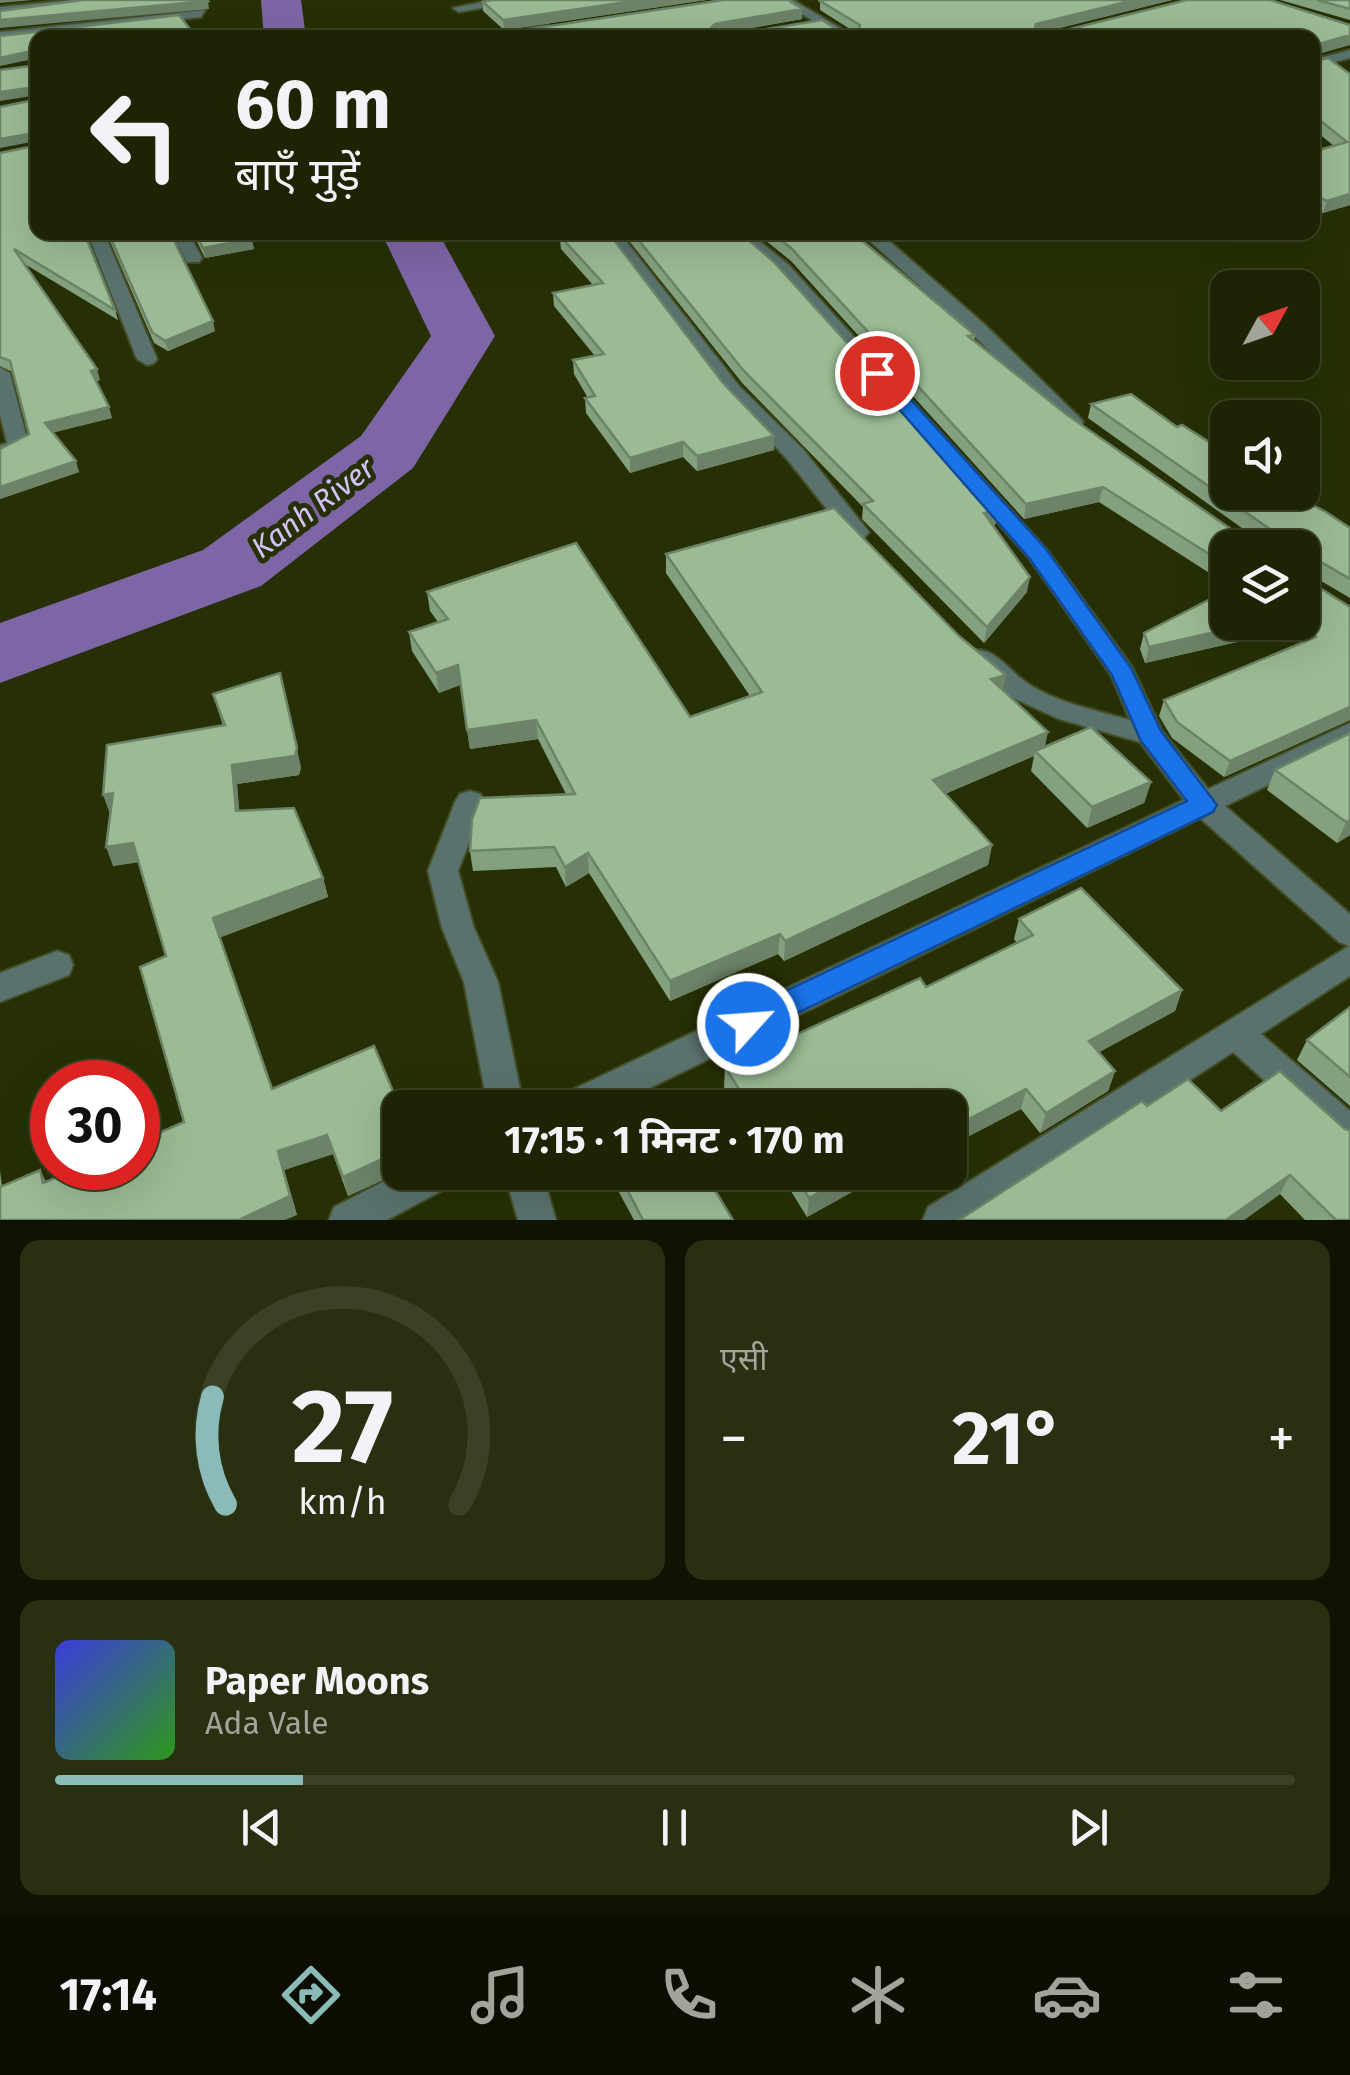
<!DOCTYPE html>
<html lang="hi">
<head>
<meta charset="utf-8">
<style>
	body { margin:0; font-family:"Fira Sans","Noto Sans Devanagari",sans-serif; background:#293012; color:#f1f3f6; height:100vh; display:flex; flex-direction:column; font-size:38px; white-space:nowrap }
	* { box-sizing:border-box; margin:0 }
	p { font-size:32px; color:#a0a49a }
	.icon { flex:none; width:55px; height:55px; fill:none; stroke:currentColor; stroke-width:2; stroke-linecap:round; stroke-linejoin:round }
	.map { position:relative; height:1220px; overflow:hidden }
	.details { display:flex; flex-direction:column; gap:20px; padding:20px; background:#0f1402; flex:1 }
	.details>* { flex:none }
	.guide { position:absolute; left:30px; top:30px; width:1290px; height:210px; border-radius:20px; box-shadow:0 10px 40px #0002,0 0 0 2px #3a4125; background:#1c2403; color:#f1f3f6; overflow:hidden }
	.needle { width:65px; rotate:50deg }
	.controls { position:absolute; left:1210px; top:270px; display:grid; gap:20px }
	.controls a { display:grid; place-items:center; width:110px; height:110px; border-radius:20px; background:#1c2403; box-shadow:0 10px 40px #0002,0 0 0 2px #3a4125; font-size:50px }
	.speed { position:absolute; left:30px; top:1060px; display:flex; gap:20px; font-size:50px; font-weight:700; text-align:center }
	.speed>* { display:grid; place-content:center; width:130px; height:130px; border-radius:50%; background:#1c2403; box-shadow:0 10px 40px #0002,0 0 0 2px #3a4125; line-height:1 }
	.speed .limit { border:15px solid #d22; background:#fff; color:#111 }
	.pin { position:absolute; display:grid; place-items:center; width:85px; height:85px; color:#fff; margin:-42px; border:5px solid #fff; border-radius:50%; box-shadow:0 2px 10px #0007 }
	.me { position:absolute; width:110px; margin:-55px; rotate:64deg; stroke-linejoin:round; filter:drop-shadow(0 0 8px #0008) }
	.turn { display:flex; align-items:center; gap:35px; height:210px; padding:0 40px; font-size:45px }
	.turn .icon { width:130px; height:130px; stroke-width:2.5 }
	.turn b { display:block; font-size:70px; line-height:85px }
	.big { font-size:75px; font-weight:700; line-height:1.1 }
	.details .tile { flex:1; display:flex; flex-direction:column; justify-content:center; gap:15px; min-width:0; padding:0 35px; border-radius:20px; background:#293012 }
	.details .dial { align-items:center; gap:0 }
	.dial svg { height:260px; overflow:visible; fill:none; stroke:#3a4125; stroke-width:7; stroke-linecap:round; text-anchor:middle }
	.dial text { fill:#f1f3f6; stroke:none }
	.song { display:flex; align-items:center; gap:30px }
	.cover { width:120px; height:120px; border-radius:15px; background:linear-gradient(135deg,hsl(240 70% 55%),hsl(110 70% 35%)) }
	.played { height:10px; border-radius:5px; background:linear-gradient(90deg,#8bbbb9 20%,#3a4125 20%) }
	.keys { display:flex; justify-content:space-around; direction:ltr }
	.heat { display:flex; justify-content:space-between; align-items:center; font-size:55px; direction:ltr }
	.details .tiles { flex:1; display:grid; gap:20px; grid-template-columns:1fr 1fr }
	.tile:last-child { grid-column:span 2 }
	.trip { position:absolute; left:382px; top:1090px; width:585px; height:100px; border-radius:20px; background:#1c2403; box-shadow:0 10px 40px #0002,0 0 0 2px #3a4125; font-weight:700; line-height:100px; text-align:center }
	.dock { display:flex; height:160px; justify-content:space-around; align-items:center; background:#0b0e01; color:#a0a49a }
	.dock .icon { width:70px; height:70px }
	.dock .active { color:#8bbbb9 }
	.dock b { font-size:45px; color:#f1f3f6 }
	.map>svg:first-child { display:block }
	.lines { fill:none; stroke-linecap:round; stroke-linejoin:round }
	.river { fill:#7e65a6; fill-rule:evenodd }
	.street-casing { stroke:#444e25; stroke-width:4 }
	.street { fill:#5a726d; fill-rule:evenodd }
	.wall { fill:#84a17f }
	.shaded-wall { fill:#6c8368 }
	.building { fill:#9abb94; stroke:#6c8368; stroke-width:2.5 }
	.route { fill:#1a73e8; stroke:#114b97; stroke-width:2.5 }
	.labels { text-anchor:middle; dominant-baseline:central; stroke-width:10; stroke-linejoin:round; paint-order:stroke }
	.water-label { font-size:30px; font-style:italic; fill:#d5c1f9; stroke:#263004 }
</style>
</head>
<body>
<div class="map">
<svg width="1350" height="1220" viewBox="0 0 1350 1220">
	<rect width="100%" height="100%" fill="#263004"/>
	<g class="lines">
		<g class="river">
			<polygon points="261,0 301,0 306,38 264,38"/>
			<polygon points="381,232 438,232 495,336 413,468 261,586 0,683 0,623 203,550 361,436 431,336"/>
		</g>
		<g class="street-casing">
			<g id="street">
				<polygon points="72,0 112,0 0,15 0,7"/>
				<polygon points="493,0 526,0 459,12 453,8"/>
				<polygon points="779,0 793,0 857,38 841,38"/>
				<polygon points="205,10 201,17 0,40 0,32"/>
				<polygon points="548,25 552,32 512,38 489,36"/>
				<polygon points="1350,50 1350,58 1312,68 1312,60"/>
				<polygon points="87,232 104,232 157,359 154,363 147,365 137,359"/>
				<polygon points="171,232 188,232 202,258 199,262 187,262"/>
				<polygon points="246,232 263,232 263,235 255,240"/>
				<polygon points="602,232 619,232 740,387 803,449 865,527 869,532 865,537 849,537 787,459 726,395"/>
				<path d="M729 232H748L788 264 1046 549 1132 667 1162 731 1208 789 1350 723V745L1225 806 1350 914V976L1261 1034 1350 1111V1151L1337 1146 1233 1052 976 1220H923L928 1207 1349 946 1339 942 1200 818 609 1108H554L559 1096 1184 800 1140 742 1059 719 1009 696 970 663 966 657 970 651C992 645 1007 668 1023 680 1052 702 1095 710 1130 720L1111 675 1030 559 776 272Z"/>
				<polygon points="860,232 879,232 985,325 1080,418 1083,422 1080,426 1066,426 971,333"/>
				<polygon points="0,367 10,373 29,446 0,458 0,445 7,443 0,415"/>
				<polygon points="470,791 480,794 485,802 458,871 474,928 498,982 524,1108 488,1108 464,982 442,928 428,871 455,802 460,794"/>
				<polygon points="57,951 69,955 73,965 69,975 0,1002 0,973"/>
				<polygon points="402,1172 459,1172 454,1184 387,1220 329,1220 334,1207"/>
				<polygon points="504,1172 542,1172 556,1220 518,1220"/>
			</g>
		</g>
		<use href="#street" class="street"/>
	</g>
	<g class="wall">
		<polygon points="492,0 706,0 504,30 483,11 483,2"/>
		<polygon points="823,0 1172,0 1048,31 1312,38 516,38 516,31 802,9 802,19 730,32 853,31 820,10 820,1"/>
		<polygon points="1280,0 1350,0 1350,20"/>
		<polygon points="1312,58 1350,74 1350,205 1323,213 1312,208 1312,152 1334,146 1312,128"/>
		<polygon points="0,153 115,310 118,320 23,263 100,380 96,381 112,418 53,432 79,472 0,499 0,449 29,434 13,372 0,366"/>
		<polygon points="106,232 170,232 215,331 168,351 154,343"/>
		<polygon points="192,232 248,232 254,249 205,258"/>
		<polygon points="553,232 608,232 774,450 697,471 683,457 630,473 586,413 585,398 588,398 574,374 573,360 595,356 554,306 553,293 593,285 561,249 560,240"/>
		<polygon points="622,232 739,232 998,510 995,525 993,525 1027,592 984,643 862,519 863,507 743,384"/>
		<polygon points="755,232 852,232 975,335 974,341 1066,414 1241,536 1253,536 1088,418 1091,404 1228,492 1350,528 1350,598 1304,571 1304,578 1350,607 1350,720 1224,777 1172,738 1159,716 1164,700 1306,641 1302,627 1145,663 1140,649 1144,633 1302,622 1228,548 1228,585 1099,502 1024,519 791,261"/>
		<polygon points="666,554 1003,690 1045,747 1151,782 1144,803 1087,828 1031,771 1034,756 945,794 992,845 988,865 784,961 778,954 670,1001 589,873 566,887 556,867 473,871 470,851 566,794 538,739 470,749 460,685 439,693 412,651 409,632 438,622 430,611 427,592 690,717 750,696 666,573"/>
		<polygon points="213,694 301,767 299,775 237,784 239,811 323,878 328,897 219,937 272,1089 400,1108 400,1172 348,1196 333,1154 284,1170 297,1215 0,1220 0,1171 2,1187 40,1170 46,1182 184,1122 166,956 138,862 113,866 223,726"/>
		<polygon points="1350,733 1350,835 1337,843 1267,790 1275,770"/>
		<polygon points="1019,919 1182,990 1175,1011 1099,1052 1115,1071 1108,1091 1040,1133 1021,1109 950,1146 950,1108 737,1108 724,1087 725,1067 926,987 1017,943 1014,939"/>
		<polygon points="1350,1007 1350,1106 1297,1060 1307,1040"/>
		<polygon points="1147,1106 1221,1111 1350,1220 1305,1220 1280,1194 1244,1220 959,1220"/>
		<polygon points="608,1172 704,1172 733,1220 634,1220"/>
		<polygon points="779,1172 888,1172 807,1217"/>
	</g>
	<g class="shaded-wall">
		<polygon points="0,0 33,0 0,3"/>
		<polygon points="208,0 209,9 0,28 0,20"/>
		<polygon points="640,0 706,0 504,30 503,20"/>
		<polygon points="1134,0 1172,0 1034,34 1036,24"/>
		<polygon points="802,9 802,19 714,34 711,28 715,24"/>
		<polygon points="1350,35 1350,45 1312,56 1312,46"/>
		<polygon points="35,50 38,58 0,66 0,58"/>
		<polygon points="35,87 38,95 0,101 0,92"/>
		<polygon points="35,133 37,141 0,148 0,139"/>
		<polygon points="1350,194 1350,205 1323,213 1327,201"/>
		<polygon points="252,239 254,249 205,258 203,248"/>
		<polygon points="213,321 215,331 168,351 165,341"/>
		<polygon points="97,369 100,380 94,381 91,371"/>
		<polygon points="109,407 112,418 48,434 45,423"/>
		<polygon points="774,436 774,450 697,471 697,456"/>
		<polygon points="683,442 683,457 630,473 630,458"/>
		<polygon points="76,461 79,472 0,499 0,487"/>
		<polygon points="1103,487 1099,502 1024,519 1026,504"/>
		<polygon points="998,510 995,525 981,528 984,513"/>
		<polygon points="1030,577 1027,592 984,643 987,627"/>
		<polygon points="1307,612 1302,627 1145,663 1149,647 1259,622 1302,622 1302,613"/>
		<polygon points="458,665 460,685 439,693 436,673"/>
		<polygon points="280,673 301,767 299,775 237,784 241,830 236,811 232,765"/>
		<polygon points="1006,675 1002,695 991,679"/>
		<polygon points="1350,707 1350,720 1224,777 1230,761"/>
		<polygon points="536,720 538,739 470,749 467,730"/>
		<polygon points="1048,732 1044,751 1035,751 1034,756 930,800 933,780"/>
		<polygon points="1151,782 1144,803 1087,828 1092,807"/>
		<polygon points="113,793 110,814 103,795"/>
		<polygon points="1350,820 1350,835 1337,843 1346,822"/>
		<polygon points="133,843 140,862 113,866 106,847"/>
		<polygon points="992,845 988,865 784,961 785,941"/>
		<polygon points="588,853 589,873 566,887 565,867"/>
		<polygon points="323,878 328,897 219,938 213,918"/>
		<polygon points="780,934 778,954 670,1001 670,981"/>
		<polygon points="1182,990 1175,1011 1083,1061 1089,1041"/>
		<polygon points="1115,1071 1108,1091 1040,1133 1046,1113"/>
		<polygon points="1026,1089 1021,1109 950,1146 950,1129"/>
		<polygon points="327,1135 333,1154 284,1170 297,1215 285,1220 239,1220 278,1151"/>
		<polygon points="400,1151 400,1172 348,1196 343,1177"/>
		<polygon points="856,1172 888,1172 807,1217 809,1198"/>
		<polygon points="1290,1175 1280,1194 1244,1220 1226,1220"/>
	</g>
	<g class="building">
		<polygon points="83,0 207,0 208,1 0,20 0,11"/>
		<polygon points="492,0 640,0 503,20 483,2"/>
		<polygon points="723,0 788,0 802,9 715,24 711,28 715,32 748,32 822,20 840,31 858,32 860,25 820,1 823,0 1134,0 1036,24 1034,31 1062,31 1187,0 1270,0 1350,25 1350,35 1312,46 1312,38 524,38 516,31"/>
		<polygon points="1317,0 1350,0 1350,9"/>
		<polygon points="179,15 197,38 38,38 38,52 35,50 0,58 0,36"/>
		<polygon points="1312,58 1316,61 1328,58 1350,74 1350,194 1327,201 1312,194 1312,152 1347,142 1312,114"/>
		<polygon points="38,65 38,93 35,87 0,92 0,70"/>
		<polygon points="38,99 38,140 35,133 0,139 0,107"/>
		<polygon points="38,145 38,232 84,232 115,310 14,249 97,369 91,371 109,407 45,423 76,461 0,487 0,449 29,434 10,361 0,357 0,153"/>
		<polygon points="108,232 170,232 213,321 165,341 152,332"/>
		<polygon points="195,232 248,232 252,239 203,248"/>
		<polygon points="564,232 608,232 723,383 774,436 697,456 683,442 630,458 585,398 595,396 573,360 604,354 553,293 603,283 560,236 566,235"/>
		<polygon points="632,232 739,232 774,262 998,510 984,513 1030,577 987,627 863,504 873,501 743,370"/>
		<polygon points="771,232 852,232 975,335 968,336 1066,414 1241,536 1270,537 1274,532 1091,404 1131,394 1177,427 1182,425 1228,454 1228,492 1288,492 1326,512 1350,528 1350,579 1309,555 1304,559 1304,578 1350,607 1350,707 1230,761 1177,722 1164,700 1316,637 1307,612 1302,613 1302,548 1228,548 1228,566 1103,487 1026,504 792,249"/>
		<polygon points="834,508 959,636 1006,675 991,679 1048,732 933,780 992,845 785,941 780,934 670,981 588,853 565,867 554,847 470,851 472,819 480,798 575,794 536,720 467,730 458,665 436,673 409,632 448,619 427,592 576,543 690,717 762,692 666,554"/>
		<polygon points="1228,590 1228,622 1259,622 1149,647 1144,633"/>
		<polygon points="280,673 297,748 295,756 232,765 236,811 294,808 323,878 213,918 272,1089 374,1046 400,1108 400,1151 343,1177 327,1135 278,1151 290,1196 239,1220 0,1220 0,1187 40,1170 43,1183 79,1168 138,1168 138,1142 184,1122 140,967 166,956 133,843 106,847 113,793 103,795 107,745 225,725 213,694"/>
		<polygon points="1091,727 1151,782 1092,807 1035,751"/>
		<polygon points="1350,733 1350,820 1346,822 1275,770"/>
		<polygon points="1081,888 1182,990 1089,1041 1115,1071 1046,1113 1026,1089 950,1129 950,1108 751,1108 725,1067 920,978 926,987 1033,935 1019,919"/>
		<polygon points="1350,1007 1350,1077 1307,1040"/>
		<polygon points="1280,1071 1345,1129 1350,1130 1350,1220 1336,1220 1290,1175 1226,1220 959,1220 1142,1101 1147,1106 1188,1079 1221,1111"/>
		<polygon points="661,1100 666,1108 646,1108"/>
		<polygon points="618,1172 704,1172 733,1220 643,1220"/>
		<polygon points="793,1172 856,1172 809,1198"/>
	</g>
	<polygon class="route" points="877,367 883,369 1046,549 1131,668 1161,731 1217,805 1213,812 748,1037 737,1033 732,1024 737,1014 1187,801 1141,741 1112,675 1030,559 871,377 871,369"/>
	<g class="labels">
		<g class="water-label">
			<text transform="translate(313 508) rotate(-37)">Kanh River</text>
		</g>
	</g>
</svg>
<div class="controls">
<a><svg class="needle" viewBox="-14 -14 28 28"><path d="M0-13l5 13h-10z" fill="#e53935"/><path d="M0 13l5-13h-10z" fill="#a0a49a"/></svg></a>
<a><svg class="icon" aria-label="sound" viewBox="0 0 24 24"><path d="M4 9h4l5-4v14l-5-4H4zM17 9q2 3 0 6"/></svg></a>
<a><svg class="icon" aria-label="layers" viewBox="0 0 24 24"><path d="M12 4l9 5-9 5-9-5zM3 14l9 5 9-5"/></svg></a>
</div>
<div class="speed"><div class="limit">30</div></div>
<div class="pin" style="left:877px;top:373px;background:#d93025"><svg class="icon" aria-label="arrive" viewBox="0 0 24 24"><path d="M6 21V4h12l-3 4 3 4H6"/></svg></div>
<svg class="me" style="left:748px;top:1024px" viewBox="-20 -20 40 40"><circle r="17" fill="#1a73e8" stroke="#fff" stroke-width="3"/><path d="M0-11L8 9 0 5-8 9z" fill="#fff"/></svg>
<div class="trip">17:15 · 1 मिनट · 170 m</div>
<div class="guide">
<div class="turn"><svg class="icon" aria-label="left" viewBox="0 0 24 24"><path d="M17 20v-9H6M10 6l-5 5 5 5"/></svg><div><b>60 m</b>बाएँ मुड़ें</div></div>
</div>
</div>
<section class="details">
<div class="tiles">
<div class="tile dial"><svg viewBox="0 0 100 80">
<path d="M14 69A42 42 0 1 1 86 69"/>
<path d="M14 69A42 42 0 0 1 10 36" stroke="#8bbbb9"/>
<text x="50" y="56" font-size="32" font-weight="700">27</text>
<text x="50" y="72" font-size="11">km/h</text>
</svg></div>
<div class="tile"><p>एसी</p>
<div class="heat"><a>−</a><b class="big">21°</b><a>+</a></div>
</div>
<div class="tile">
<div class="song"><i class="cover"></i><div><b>Paper Moons</b><p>Ada Vale</p></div></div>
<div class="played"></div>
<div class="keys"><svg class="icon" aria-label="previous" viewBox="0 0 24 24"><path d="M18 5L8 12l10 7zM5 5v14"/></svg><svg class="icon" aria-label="pause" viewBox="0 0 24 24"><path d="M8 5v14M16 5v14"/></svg><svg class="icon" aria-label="next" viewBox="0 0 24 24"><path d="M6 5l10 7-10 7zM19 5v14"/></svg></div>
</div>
</div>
</section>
<nav class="dock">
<b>17:14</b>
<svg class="icon active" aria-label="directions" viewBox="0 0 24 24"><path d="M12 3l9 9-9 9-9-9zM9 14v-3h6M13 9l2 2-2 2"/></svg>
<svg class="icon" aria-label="music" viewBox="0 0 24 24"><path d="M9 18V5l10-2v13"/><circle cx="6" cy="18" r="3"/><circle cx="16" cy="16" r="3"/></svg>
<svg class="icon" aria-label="phone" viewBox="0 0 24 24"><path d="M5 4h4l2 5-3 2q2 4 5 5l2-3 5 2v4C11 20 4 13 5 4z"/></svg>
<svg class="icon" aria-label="climate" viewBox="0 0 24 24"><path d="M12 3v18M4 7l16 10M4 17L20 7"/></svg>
<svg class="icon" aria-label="car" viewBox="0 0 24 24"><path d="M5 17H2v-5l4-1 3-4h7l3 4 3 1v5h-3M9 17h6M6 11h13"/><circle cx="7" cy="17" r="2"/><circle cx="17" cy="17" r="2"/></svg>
<svg class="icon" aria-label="filters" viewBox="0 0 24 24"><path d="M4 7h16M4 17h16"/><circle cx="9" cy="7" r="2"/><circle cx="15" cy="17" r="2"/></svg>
</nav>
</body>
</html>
